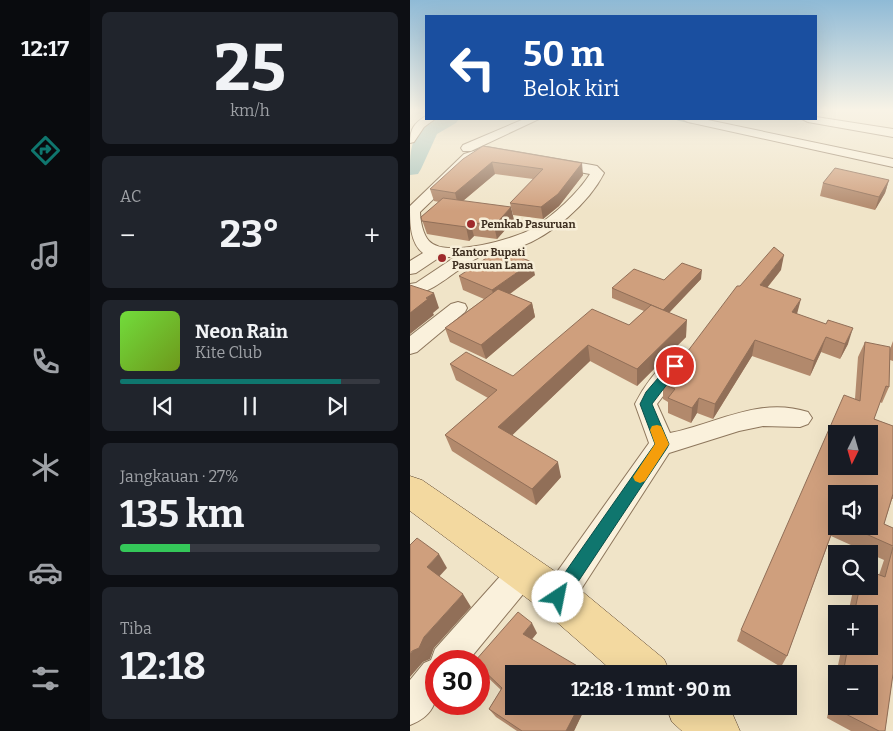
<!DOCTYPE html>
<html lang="id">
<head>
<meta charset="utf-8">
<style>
	body { margin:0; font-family:Bitter,serif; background:#20242c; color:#f1f3f6; height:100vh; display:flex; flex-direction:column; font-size:19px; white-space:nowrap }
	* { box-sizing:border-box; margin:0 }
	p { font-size:16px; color:#9ea1a6 }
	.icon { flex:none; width:28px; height:28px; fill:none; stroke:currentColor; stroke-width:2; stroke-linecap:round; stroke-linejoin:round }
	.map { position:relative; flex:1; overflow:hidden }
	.sheet { display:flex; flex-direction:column; gap:12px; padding:12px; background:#0d0f14; width:320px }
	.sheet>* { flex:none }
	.top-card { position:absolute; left:15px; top:15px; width:392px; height:105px; border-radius:0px; box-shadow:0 5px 20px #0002; background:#1a4fa0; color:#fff; overflow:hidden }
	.needle { width:32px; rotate:185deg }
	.buttons { position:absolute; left:418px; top:425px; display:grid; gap:10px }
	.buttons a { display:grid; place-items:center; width:50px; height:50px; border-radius:0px; background:#171b24; box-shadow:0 5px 20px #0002; font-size:25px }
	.speed { position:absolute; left:15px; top:650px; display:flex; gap:10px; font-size:25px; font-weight:700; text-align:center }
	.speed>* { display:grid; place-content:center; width:65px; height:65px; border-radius:50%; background:#171b24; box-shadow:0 5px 20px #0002; line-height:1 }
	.speed .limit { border:8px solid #d22; background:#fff; color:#111 }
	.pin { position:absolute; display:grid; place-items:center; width:42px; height:42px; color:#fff; margin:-21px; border:2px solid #fff; border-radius:50%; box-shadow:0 1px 5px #0007 }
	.me { position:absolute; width:55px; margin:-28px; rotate:34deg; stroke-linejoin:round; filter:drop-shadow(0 0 4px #0008) }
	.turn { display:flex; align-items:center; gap:18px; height:105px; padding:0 15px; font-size:22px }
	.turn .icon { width:65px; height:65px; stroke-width:2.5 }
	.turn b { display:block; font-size:35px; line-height:42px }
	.big { font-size:38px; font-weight:700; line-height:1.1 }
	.sheet .widget { flex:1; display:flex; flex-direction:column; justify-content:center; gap:8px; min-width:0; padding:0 18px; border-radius:8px; background:#20242c }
	.sheet .dial { align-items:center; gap:0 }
	.dial b { font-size:65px; line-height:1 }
	.song { display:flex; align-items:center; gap:15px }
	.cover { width:60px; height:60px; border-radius:8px; background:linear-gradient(135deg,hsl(100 70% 55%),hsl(80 70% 35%)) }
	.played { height:5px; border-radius:2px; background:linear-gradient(90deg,#0f766e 85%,#363941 85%) }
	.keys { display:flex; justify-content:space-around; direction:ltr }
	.heat { display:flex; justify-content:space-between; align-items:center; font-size:28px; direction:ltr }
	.charge { height:8px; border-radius:4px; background:linear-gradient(90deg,#34c759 27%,#363941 0) }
	.trip { position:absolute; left:95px; top:665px; width:292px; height:50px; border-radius:0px; background:#171b24; box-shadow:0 5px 20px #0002; font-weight:700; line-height:50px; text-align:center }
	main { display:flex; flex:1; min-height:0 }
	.tab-bar { display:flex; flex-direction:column; width:90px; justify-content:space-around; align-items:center; background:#090b0e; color:#9ea1a6 }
	.tab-bar .icon { width:35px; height:35px }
	.tab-bar .active { color:#0f766e }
	.tab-bar b { font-size:22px; color:#f1f3f6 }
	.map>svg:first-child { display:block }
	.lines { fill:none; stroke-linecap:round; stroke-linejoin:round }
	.stream { stroke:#6f938a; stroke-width:3 }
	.river { fill:#a9c4bc; fill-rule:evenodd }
	.minor-casing { stroke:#8d765c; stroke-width:2 }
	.major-casing { stroke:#5b4430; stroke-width:1 }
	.minor { fill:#faf1dc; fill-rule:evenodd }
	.major { fill:#f3d9a0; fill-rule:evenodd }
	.wall { fill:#b2896c; fill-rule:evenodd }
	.shaded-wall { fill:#916f58 }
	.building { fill:#cf9f7d; stroke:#916f58; fill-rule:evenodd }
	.route { fill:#0f766e; stroke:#0a4d48 }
	.slow { fill:#f59e0b }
	.poi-dot { fill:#9e2a2b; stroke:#f7eed8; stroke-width:2 }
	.labels { text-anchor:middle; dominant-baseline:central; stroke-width:5; stroke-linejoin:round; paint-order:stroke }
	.far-poi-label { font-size:11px; font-weight:bold; fill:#3d2e20; stroke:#f7eed8; text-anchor:start }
</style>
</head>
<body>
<main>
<nav class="tab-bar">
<b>12:17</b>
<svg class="icon active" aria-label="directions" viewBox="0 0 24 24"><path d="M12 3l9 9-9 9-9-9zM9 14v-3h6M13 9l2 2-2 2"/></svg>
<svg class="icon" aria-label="music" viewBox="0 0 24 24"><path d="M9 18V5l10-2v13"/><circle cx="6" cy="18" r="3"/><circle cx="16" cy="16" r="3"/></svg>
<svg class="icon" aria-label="phone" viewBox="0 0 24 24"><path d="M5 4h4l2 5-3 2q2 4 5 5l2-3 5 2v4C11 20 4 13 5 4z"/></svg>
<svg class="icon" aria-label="climate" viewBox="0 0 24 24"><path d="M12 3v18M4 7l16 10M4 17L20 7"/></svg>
<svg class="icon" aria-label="car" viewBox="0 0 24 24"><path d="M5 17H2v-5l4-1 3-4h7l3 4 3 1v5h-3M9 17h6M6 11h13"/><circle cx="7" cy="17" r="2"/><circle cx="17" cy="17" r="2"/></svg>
<svg class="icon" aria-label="filters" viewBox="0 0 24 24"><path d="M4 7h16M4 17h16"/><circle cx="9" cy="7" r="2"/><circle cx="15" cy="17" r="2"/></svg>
</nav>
<section class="sheet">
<div class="widget dial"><b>25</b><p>km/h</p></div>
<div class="widget"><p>AC</p>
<div class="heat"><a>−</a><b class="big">23°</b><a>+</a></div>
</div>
<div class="widget">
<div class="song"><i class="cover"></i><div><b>Neon Rain</b><p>Kite Club</p></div></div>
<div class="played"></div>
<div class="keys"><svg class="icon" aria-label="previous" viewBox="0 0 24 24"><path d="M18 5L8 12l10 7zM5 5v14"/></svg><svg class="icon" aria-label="pause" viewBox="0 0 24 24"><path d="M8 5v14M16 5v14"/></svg><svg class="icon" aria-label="next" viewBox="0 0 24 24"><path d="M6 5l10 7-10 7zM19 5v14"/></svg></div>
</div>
<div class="widget"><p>Jangkauan · 27%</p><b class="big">135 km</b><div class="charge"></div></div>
<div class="widget"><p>Tiba</p><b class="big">12:18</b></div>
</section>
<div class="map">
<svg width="483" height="731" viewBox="0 0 483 731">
	<rect width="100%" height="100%" fill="#f0e4c8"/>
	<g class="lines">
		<polyline class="stream" points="268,119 281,122"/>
		<path class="river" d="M27 119H49L46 123 27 134 11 169 8 174 0 175C0 147 0 134 27 119Z"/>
		<g class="minor-casing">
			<g id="minor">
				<path d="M16 116V119H25L14 127 4 142 0 143C0 129 4 123 16 116Z"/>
				<polygon points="406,117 483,129 483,137 398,122 392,119 406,119"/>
				<polygon points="114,119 129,119 61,151 53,151 51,148 53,145"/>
				<polygon points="272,119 293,119 483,159 483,167 278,122"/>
				<path d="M77 147 182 165 187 166 194 173C179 203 141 236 109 247 98 251 79 251 69 257 44 270 29 290 0 296V284L6 283 45 257H30L6 273 0 274V261L13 253C0 243 0 223 0 206L54 154ZM77 155 180 174C168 193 144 215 125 227 107 239 35 259 19 241 13 235 10 220 10 212L64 160Z"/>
				<polygon points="48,302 55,304 57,308 55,312 7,352 0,354 0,336 41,304"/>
				<path d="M265 358 273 361 276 366 247 404 260 433C306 424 349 396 398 412L402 418 398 424 390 427 353 426 329 431 259 453 159 608 148 612 137 608 133 597 137 586 239 443 225 404C232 390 249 363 265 358Z"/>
				<path d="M113 558 123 562 128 572 123 582 58 661H26C26 691 33 712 0 725V680L14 663 21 660 25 649 103 562Z"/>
			</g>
		</g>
		<g class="major-casing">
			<g id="major">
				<polygon points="0,476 12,480 162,583 254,659 261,674 206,674 134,611 0,511"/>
				<polygon points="256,706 313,706 323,715 330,731 272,731 262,722"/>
			</g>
		</g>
		<use href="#minor" class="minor"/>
		<use href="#major" class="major"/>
	</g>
	<g class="wall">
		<polygon points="73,146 173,175 149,206 133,219 103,215 100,203 123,179 85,174 53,201 104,220 87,239 64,236 59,241 17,234 11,217 29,202 24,201 20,189"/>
		<polygon points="479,180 475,193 465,210 410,196 413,183"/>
		<polygon points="371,270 357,288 387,314 438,344 430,359 411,352 400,376 342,356 303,419 287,413 281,423 258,413 258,402 253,399 253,384"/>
		<polygon points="125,275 100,294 122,303 125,317 76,359 40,342 35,328 74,299 53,290 49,276"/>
		<polygon points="291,279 259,313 276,337 227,386 180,361 102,435 151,477 126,505 42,451 35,435 78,398 46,380 40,364 103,376 219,325 234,311 202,298 202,288 254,280"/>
		<path d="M483 341V361L480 360 479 387 472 403 470 402 464 419 483 426V499H482L474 524 483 528V674L475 731H441L417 718 432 646H459V614H438L444 586H459L469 575 474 560 421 536 377 656 371 667 327 641 331 630 445 399 448 357 455 342 480 349ZM426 494 459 526H426ZM426 674H459L426 706Z"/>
		<polygon points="127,633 122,639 104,706 176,706 164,731 107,731 86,717 79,709 91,690 71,671 69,667 69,661"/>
	</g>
	<g class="shaded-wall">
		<polygon points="82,162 85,174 48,205 45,193"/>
		<polygon points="172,163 173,175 149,206 133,219 131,207"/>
		<polygon points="479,180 475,193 465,210 469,197"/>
		<polygon points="101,207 104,220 87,239 84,226"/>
		<polygon points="60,222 64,236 59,241 56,227"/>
		<polygon points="374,255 371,270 347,300 350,285"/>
		<polygon points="122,262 125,275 86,304 82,290"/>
		<polygon points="292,270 291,279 253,319 253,310"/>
		<polygon points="24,293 29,308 23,313 24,315 0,334 0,313 16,298"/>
		<polygon points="391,299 387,314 382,312"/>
		<polygon points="122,303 125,317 76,359 71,345"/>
		<polygon points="277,320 276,337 227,386 227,369"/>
		<polygon points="443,328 438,344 430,359 435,344"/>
		<polygon points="416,337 411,352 400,376 404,361"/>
		<polygon points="345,340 342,356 303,419 305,404"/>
		<polygon points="178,345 180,361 94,443 88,427"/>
		<polygon points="289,398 287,413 281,423 282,408"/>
		<polygon points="148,462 151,477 126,505 122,489"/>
		<polygon points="29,554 37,568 26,580 17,567"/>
		<polygon points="53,594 61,607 24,648 20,659 13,662 0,677 0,654 14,637"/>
		<polygon points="122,623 127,633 118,644 113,634"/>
		<polygon points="169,706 176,706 164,731 156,731"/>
	</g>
	<g class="building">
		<polygon points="73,146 172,163 148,194 131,207 100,203 133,169 82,162 45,193 20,189 53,159"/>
		<polygon points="425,168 479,180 469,197 413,183"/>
		<polygon points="33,198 101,207 84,226 60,222 56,227 12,221 11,217"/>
		<polygon points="364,247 374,255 350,285 391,299 382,312 416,324 418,320 443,328 435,344 416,337 404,361 345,340 305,404 289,398 282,408 258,398 265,389 253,384 327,286 330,286"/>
		<polygon points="90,249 122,262 82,290 49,276"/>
		<polygon points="272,263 292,270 253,310 202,288 224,269 254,280"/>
		<polygon points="0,285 24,293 16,298 18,299 0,313"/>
		<polygon points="88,289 122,303 71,345 35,328"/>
		<polygon points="241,305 277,320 227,369 178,345 88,427 148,462 122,489 35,435 87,390 40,364 56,352 103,376 182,309 219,325"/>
		<path d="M455 342 480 347 479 387 476 386 464 419 483 426V494L474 524 483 528V546L438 526H459V494H426V521L377 656 331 630 434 395 450 401ZM426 434H459V466H426Z"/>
		<polygon points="7,538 29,554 17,567 53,594 14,637 9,648 2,651 0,654 0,545"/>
		<polygon points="483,547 483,674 475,731 469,731 426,709 426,706 459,706 459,674 433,674 438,646 459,646 459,614 444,614 450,586 459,586 459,571 475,577"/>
		<polygon points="108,612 122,623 113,634 181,674 104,674 104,706 169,706 156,731 112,731 79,709 92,688 69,666 69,661 65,661"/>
	</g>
	<linearGradient id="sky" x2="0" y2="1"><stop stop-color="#8fbad6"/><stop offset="0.52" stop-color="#f8f3e6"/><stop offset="1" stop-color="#f8f3e6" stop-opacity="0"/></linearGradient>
	<rect width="483" height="211" fill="url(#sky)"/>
	<polygon class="route" points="265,362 271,366 242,404 259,444 257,448 154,603 148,605 142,603 140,597 142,591 245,444 230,404 236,392 261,363"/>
	<polygon class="slow" points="247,425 251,426 259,444 235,481 230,483 225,481 223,477 245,444 240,430 242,426"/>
	<g class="poi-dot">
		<circle cx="61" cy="224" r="5"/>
		<circle cx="32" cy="258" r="5"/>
	</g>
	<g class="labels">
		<g class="far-poi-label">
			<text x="71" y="224">Pemkab Pasuruan</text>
			<text x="42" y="252">Kantor Bupati<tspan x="42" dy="13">Pasuruan Lama</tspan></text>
		</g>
	</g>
</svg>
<div class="buttons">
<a><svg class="needle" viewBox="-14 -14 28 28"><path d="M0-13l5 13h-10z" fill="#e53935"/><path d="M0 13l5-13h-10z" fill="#9ea1a6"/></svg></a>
<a><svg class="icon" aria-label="sound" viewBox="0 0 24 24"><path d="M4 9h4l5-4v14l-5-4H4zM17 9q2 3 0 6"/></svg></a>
<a><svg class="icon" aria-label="search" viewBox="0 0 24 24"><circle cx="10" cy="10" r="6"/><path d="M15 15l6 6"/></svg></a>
<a>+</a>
<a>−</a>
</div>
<div class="speed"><div class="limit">30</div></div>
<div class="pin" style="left:265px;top:366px;background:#d93025"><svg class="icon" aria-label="arrive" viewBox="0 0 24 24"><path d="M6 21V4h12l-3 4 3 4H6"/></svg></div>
<svg class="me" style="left:148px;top:597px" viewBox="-20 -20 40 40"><circle r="19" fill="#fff"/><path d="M0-13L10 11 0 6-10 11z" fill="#0f766e"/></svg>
<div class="trip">12:18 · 1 mnt · 90 m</div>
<div class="top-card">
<div class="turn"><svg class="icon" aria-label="left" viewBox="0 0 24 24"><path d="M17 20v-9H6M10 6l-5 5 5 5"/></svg><div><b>50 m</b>Belok kiri</div></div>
</div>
</div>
</main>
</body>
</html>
